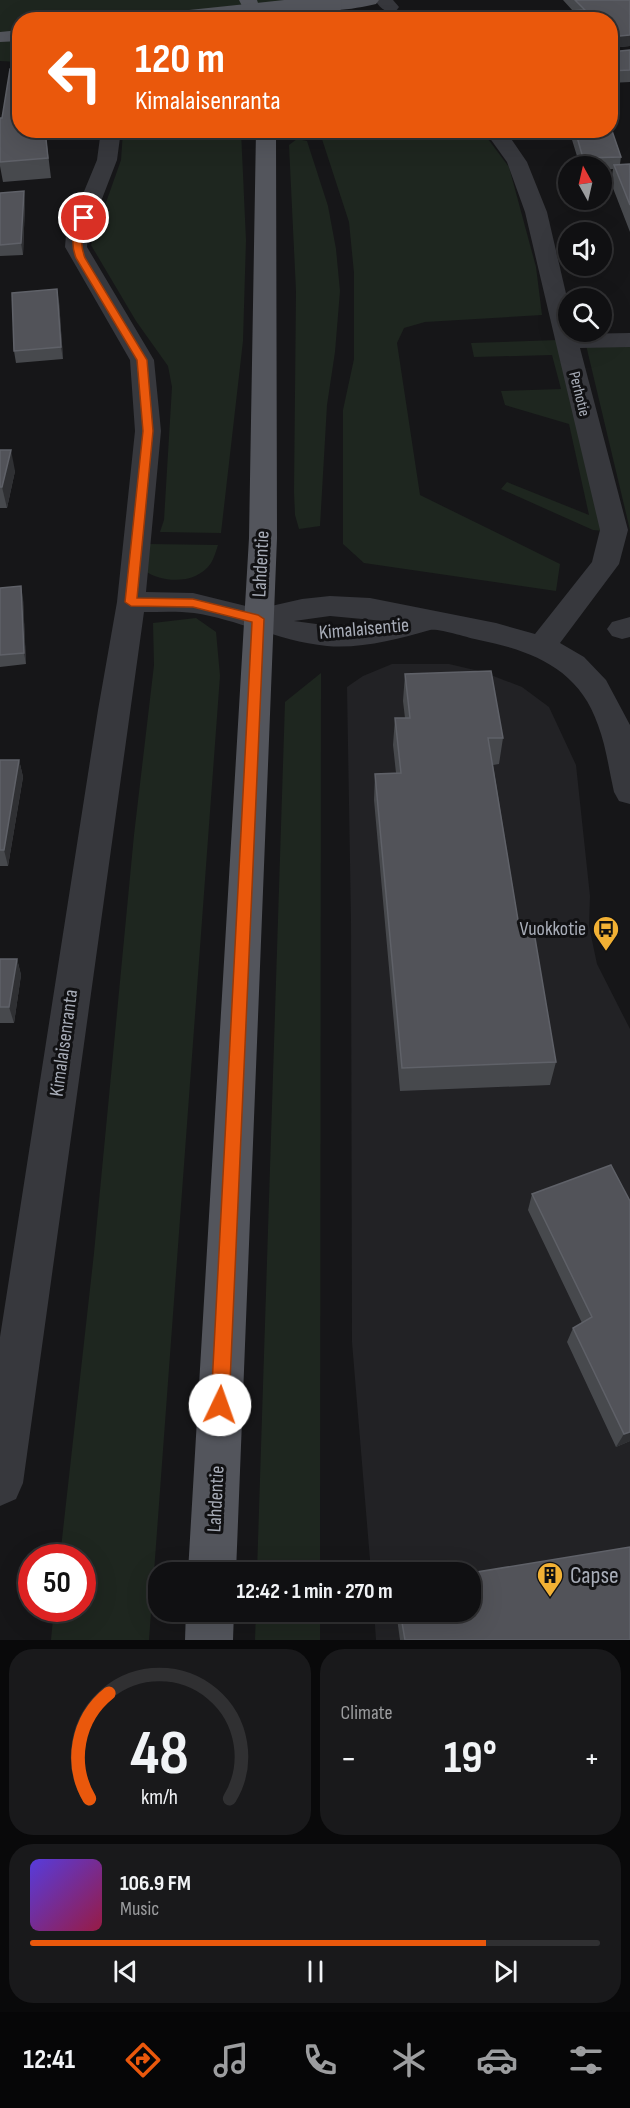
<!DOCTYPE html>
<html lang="en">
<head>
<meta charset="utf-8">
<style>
	body { margin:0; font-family:"Sofia Sans Condensed",sans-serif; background:#19191b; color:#f1f3f6; height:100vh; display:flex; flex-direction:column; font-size:22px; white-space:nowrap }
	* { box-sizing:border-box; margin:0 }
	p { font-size:20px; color:#9c9d9f }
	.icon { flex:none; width:33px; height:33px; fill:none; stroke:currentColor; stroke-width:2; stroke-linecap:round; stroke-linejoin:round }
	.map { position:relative; height:1640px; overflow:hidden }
	.details { display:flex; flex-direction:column; gap:9px; padding:9px; background:#09090a; flex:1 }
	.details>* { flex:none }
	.banner { position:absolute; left:12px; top:12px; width:606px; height:126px; border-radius:24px; box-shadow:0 6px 24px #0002,0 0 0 2px #303032; background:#ea580c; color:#fff; overflow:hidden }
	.needle { width:39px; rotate:352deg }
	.buttons { position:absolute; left:558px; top:156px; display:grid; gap:12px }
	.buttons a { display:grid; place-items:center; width:54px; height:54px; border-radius:50%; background:#101012; box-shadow:0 6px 24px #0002,0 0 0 2px #303032; font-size:30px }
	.speed { position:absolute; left:18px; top:1544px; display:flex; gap:12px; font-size:30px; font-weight:700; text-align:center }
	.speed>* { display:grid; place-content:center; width:78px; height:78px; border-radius:50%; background:#101012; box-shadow:0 6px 24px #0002,0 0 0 2px #303032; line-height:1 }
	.speed .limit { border:9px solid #d22; background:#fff; color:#111 }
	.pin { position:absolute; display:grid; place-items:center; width:51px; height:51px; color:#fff; margin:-26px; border:3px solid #fff; border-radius:50%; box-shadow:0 2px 6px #0007 }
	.me { position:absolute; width:66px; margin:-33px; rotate:3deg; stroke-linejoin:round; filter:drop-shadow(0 0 4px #0008) }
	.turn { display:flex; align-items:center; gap:21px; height:126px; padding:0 24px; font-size:27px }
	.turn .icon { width:78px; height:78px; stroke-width:2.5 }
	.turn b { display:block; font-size:42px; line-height:51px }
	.big { font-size:45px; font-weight:700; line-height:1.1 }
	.details .widget { flex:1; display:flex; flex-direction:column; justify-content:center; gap:9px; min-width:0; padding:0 21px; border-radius:24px; background:#19191b }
	.details .dial { align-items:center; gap:0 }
	.dial svg { height:156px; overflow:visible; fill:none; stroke:#303032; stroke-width:7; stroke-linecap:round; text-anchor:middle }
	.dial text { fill:#f1f3f6; stroke:none }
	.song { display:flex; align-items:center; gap:18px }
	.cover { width:72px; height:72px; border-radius:9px; background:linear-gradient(135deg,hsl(250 70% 55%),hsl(340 70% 35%)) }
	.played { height:6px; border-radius:3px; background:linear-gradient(90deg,#ea580c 80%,#303032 80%) }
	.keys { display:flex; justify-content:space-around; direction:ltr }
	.heat { display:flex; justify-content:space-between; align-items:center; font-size:33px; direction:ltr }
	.details .tiles { flex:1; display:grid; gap:9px; grid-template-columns:1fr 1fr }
	.widget:last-child { grid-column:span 2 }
	.trip { position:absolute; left:148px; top:1562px; width:333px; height:60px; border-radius:24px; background:#101012; box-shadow:0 6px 24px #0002,0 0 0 2px #303032; font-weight:700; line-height:60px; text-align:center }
	.dock { display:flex; height:96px; justify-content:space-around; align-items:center; background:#060607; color:#9c9d9f }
	.dock .icon { width:42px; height:42px }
	.dock .on { color:#ea580c }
	.dock b { font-size:27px; color:#f1f3f6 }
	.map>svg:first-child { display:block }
	.built { fill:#222225 }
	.green { fill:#1e261f }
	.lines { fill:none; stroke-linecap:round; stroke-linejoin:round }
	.minor { fill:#37383d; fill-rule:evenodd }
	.major { fill:#53555c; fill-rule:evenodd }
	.major-bridge { stroke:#53555c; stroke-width:20 }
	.wall { fill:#47494d }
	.shaded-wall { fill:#2f3033 }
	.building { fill:#525359; stroke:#5f6168; stroke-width:1.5 }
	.route { fill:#ea580c; stroke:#983908; stroke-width:1.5 }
	.labels { text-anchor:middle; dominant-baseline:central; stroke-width:6; stroke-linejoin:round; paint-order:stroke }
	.far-street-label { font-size:16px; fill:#a8adb8; stroke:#111113 }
	.street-label { font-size:20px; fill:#a8adb8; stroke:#111113 }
	.poi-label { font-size:20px; fill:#a8adb8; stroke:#111113; text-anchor:end }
	.near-poi-label { font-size:24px; fill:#a8adb8; stroke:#111113; text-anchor:start }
</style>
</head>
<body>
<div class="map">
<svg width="630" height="1640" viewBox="0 0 630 1640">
	<rect width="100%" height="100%" fill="#161618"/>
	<polygon class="built" points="392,664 449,664 483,672 522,687 549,707 576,765 590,896 589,926 597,964 630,1029 630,1640 376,1640 374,1611 471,1611 471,1572 371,1572 352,1342 351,921 347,687 363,676"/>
	<g class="green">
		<polygon points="0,0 299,0 216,19 20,20 19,62 0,61"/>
		<polygon points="455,10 456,19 405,19 402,15"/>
		<polygon points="322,130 482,131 509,167 536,267 542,315 425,322 404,328 397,343 420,495 560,564 556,591 364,563 343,544 343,410 354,359 354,273 349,222 320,133"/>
		<polygon points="123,131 241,131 246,240 243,341 221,533 160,532 164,520 172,387 168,366 136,321 91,245 121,160"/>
		<polygon points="297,139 307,141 328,206 336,249 340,291 335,352 327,405 320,526 299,529 295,515 294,492 296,291 289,145"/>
		<polygon points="558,340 604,531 593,530 501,489 507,482 589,515 569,424 505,405 501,391 561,389 552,355 474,357 471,343"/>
		<polygon points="630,343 630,530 586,345"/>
		<path d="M149 544 218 545C216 551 214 558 211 563 196 585 163 583 145 571Z"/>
		<polygon points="196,618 216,632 220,676 149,1640 51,1640 54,1608 82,1608 82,1557 60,1557 94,1253 134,835 154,665 153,623"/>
		<polygon points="321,673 320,1572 257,1572 285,702"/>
		<polygon points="256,1611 320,1611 320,1640 255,1640"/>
	</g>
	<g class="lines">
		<g class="minor">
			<path d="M375 0H393L399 7 396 11C385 13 381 9 375 0Z"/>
			<path d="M101 130H121L117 160 88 235 87 247 154 360 161 431 146 592 193 593 258 609 302 599 330 596 370 598 496 623 535 634 592 562 600 530 525 212 507 162 484 130H505L527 162 547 212 568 302V332H576V334L630 333V347L580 348 628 530 619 564 560 643 584 657 606 680 630 725V804L619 801 614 792C609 770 606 746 598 725 579 669 533 651 479 640 469 638 438 628 430 630 398 639 361 649 327 646 281 642 240 620 194 613 178 611 160 612 144 612L23 1483 16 1499 0 1506V1337L98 710 117 602 135 431 130 360 65 247 66 235 97 160ZM330 616 384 621 331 626 294 621Z"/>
			<polygon points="630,617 630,637 622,639 612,636 607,629 612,622"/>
		</g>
		<g class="major">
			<polygon points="239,0 257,0 259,6 256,10 244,10"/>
			<path d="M331 0H379L376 4C362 7 340 12 326 9L323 5Z"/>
			<polygon points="20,30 20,41 0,42 0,32"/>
			<polygon points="256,130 276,130 277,538 236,1572 188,1572 249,538"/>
			<polygon points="186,1611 234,1611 233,1640 185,1640"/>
		</g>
		<polyline class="major-bridge" points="190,20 332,5"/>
	</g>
	<g class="wall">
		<polygon points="563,0 630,0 630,46 610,48 610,20 509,20 509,15 573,11"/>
		<polygon points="630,50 630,82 610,83 610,52"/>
		<polygon points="0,118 20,130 47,130 46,137 51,178 3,182 0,166"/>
		<polygon points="569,130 610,130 621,157 620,164 630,164 630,232 611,183 613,169 602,170 602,166 580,166"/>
		<polygon points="0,193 25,202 23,255 0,256"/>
		<polygon points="59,301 63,359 16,363 14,351"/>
		<polygon points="0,450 15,471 7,508 0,508"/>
		<polygon points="0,588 23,598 26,664 0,667"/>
		<polygon points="405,674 503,738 499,764 493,765 520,932 556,1062 550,1085 400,1091 374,800 375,774 396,773 393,745 395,718 405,718 403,701"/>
		<polygon points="0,760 19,760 23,777 8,866 0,866"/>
		<polygon points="0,959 17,959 21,975 14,1023 0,1023"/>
		<polygon points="611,1165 630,1441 616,1447 567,1342 573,1328 582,1323 528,1210 532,1194"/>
		<polygon points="396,1611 471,1611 630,1640 400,1640"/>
	</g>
	<g class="shaded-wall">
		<polygon points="630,35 630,46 610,48 610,37"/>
		<polygon points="24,191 25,202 23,255 21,243"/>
		<polygon points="57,289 59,301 63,359 61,347"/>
		<polygon points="11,450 15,471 7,508 2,487"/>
		<polygon points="21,586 23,598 26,664 24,653"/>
		<polygon points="19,760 23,777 8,866 4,850"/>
		<polygon points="17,959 21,975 14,1023 9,1007"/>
		<polygon points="630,1432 630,1441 616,1447 624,1434"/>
	</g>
	<g class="building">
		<polygon points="575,0 630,0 630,35 610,37 610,20 512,20 509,15 585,10"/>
		<polygon points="630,50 630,70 610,71 610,52"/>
		<polygon points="20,68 20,130 45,130 48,158 0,162 0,118 2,118 10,69"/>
		<polygon points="610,125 621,157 583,158 575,130 610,130"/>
		<polygon points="630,164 630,205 614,165"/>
		<polygon points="24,191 21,243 0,245 0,193"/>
		<polygon points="57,289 61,347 14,351 12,293"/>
		<polygon points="0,450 11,450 2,487 0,487"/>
		<polygon points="21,586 24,653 0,655 0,588"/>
		<polygon points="491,671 503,738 488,738 520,932 534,932 556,1062 402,1068 375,774 401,773 395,718 410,718 405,674"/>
		<polygon points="0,760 19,760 4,850 0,850"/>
		<polygon points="0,959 17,959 9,1007 0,1007"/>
		<polygon points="611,1165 630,1201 630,1432 624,1434 573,1328 592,1317 532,1194"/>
		<polygon points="630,1547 630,1640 405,1640 400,1611 471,1611 471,1573"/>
	</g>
	<path class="route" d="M81 216 88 218C82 233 79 243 85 258L147 360 153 431 137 598 193 599 258 615 264 619 229 1405 226 1411 220 1414 213 1411 211 1405 252 622 193 607 131 606 125 602 143 431 137 360 76 258C70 242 73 231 81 216Z"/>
	<defs>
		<g id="bus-pin" transform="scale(1.35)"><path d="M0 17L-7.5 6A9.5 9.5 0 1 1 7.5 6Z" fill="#f2b134" stroke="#111113"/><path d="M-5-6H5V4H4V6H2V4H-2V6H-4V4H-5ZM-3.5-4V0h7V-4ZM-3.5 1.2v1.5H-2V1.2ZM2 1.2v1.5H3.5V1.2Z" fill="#111"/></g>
		<g id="building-pin" transform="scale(1.35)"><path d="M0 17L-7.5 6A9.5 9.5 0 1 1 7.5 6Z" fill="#f2b134" stroke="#111113"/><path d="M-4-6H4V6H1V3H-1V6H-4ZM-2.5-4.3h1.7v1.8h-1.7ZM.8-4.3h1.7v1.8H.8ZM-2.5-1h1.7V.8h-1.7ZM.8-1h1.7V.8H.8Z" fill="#111"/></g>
	</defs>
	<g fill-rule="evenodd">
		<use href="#bus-pin" x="606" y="929"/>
		<use href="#building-pin" x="550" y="1575"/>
	</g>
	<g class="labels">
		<g class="far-street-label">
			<text transform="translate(579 394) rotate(76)">Perhotie</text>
		</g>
		<g class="street-label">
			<text transform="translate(261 564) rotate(-87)">Lahdentie</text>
			<text transform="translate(364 629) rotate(-5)">Kimalaisentie</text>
			<text transform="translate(64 1043) rotate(-82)">Kimalaisenranta</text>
			<text transform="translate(216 1499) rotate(-87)">Lahdentie</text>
		</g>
		<g class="poi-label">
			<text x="586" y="929">Vuokkotie</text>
		</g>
		<g class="near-poi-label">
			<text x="570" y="1575">Capse</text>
		</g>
	</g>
</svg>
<div class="buttons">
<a><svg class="needle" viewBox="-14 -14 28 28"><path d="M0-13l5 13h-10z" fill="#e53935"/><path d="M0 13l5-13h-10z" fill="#9c9d9f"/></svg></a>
<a><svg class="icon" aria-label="sound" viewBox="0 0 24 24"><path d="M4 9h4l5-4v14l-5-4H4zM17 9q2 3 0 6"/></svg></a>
<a><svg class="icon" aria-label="search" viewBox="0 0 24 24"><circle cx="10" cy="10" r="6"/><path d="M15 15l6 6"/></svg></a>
</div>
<div class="speed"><div class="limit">50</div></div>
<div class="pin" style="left:84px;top:218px;background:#d93025"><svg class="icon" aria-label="arrive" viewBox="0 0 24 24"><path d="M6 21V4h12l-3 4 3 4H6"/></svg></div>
<svg class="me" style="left:220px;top:1405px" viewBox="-20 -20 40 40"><circle r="19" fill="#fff"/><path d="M0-13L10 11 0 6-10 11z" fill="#ea580c"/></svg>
<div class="trip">12:42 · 1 min · 270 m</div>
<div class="banner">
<div class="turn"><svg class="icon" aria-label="left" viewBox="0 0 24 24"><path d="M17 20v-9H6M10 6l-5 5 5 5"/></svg><div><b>120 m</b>Kimalaisenranta</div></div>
</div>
</div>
<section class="details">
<div class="tiles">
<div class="widget dial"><svg viewBox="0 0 100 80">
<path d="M14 69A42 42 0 1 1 86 69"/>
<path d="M14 69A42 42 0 0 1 24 15" stroke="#ea580c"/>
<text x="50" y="56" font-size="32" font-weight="700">48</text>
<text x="50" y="72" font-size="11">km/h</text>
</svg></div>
<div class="widget"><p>Climate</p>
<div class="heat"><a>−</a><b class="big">19°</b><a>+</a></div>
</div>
<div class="widget">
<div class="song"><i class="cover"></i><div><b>106.9 FM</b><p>Music</p></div></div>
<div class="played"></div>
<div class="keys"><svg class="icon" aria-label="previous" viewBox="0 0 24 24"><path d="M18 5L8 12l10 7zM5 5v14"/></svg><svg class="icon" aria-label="pause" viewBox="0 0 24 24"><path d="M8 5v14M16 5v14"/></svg><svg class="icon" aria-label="next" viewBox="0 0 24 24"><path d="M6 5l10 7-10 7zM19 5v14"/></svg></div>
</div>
</div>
</section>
<nav class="dock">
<b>12:41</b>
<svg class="icon on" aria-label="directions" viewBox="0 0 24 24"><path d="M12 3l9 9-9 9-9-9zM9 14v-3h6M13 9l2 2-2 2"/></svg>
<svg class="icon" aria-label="music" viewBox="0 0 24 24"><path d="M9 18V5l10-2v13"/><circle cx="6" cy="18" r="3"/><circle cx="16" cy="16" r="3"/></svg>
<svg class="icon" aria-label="phone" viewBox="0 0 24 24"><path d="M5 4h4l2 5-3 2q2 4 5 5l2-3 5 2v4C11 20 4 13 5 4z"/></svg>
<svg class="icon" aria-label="climate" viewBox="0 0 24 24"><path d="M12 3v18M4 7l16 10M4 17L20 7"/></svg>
<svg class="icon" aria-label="car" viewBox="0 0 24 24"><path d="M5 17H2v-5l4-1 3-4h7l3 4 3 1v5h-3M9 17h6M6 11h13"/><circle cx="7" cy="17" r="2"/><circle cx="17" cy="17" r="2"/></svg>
<svg class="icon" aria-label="filters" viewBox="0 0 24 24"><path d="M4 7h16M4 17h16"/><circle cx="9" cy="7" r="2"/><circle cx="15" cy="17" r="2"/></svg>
</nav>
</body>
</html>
